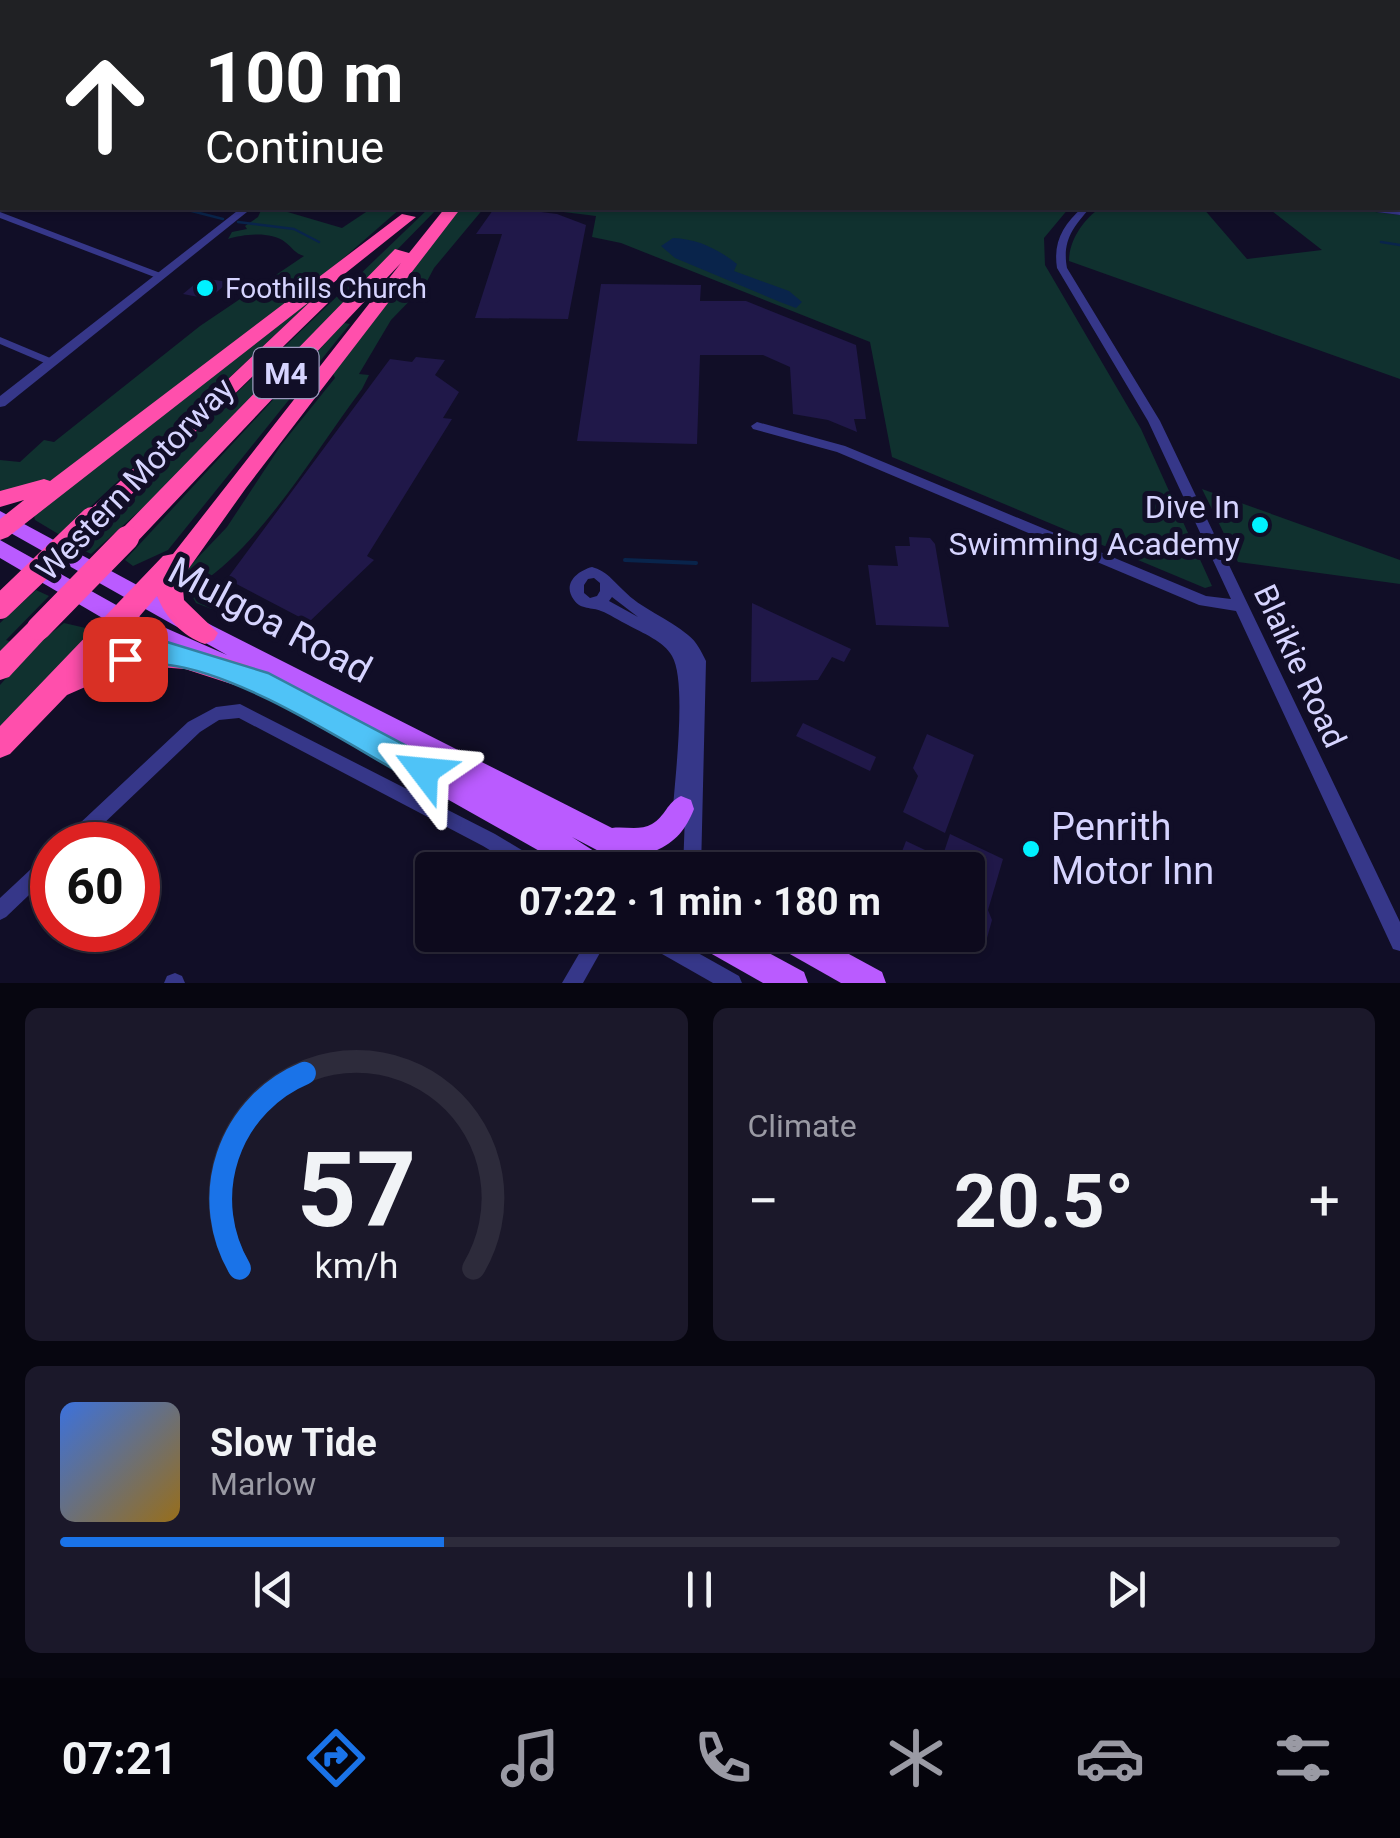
<!DOCTYPE html>
<html lang="en">
<head>
<meta charset="utf-8">
<style>
	body { margin:0; font-family:Roboto,sans-serif; background:#1b182a; color:#f1f3f6; height:100vh; display:flex; flex-direction:column; font-size:38px; white-space:nowrap }
	* { box-sizing:border-box; margin:0 }
	p { font-size:32px; color:#9a9aa4 }
	.icon { flex:none; width:55px; height:55px; fill:none; stroke:currentColor; stroke-width:2; stroke-linecap:round; stroke-linejoin:round }
	.map { position:relative; height:983px; overflow:hidden }
	.sheet { display:flex; flex-direction:column; gap:25px; padding:25px; background:#070610; flex:1 }
	.sheet>* { flex:none }
	.hud { position:absolute; left:0px; top:0px; width:1400px; height:210px; box-shadow:0 2px 8px #0004,0 0 0 2px #2d2b3b; background:#202124; color:#fff; overflow:hidden }
	.speed { position:absolute; left:30px; top:822px; display:flex; gap:20px; font-size:50px; font-weight:700; text-align:center }
	.speed>* { display:grid; place-content:center; width:130px; height:130px; border-radius:50%; background:#0d0a1d; box-shadow:0 2px 8px #0004,0 0 0 2px #2d2b3b; line-height:1 }
	.speed .limit { border:15px solid #d22; background:#fff; color:#111 }
	.pin { position:absolute; display:grid; place-items:center; width:85px; height:85px; color:#fff; margin:-42px; border-radius:20px; box-shadow:0 5px 15px #0006 }
	.me { position:absolute; width:110px; margin:-55px; rotate:299deg; stroke-linejoin:round; filter:drop-shadow(0 0 8px #0008) }
	.turn { display:flex; align-items:center; gap:35px; height:210px; padding:0 40px; font-size:45px }
	.turn .icon { width:130px; height:130px; stroke-width:2.5 }
	.turn b { display:block; font-size:70px; line-height:85px }
	.big { font-size:75px; font-weight:700; line-height:1.1 }
	.sheet .tile { flex:1; display:flex; flex-direction:column; justify-content:center; gap:15px; min-width:0; padding:0 35px; border-radius:15px; background:#1b182a }
	.sheet .dial { align-items:center; gap:0 }
	.dial svg { height:260px; overflow:visible; fill:none; stroke:#2d2b3b; stroke-width:7; stroke-linecap:round; text-anchor:middle }
	.dial text { fill:#f1f3f6; stroke:none }
	.song { display:flex; align-items:center; gap:30px }
	.cover { width:120px; height:120px; border-radius:15px; background:linear-gradient(135deg,hsl(220 70% 55%),hsl(40 70% 35%)) }
	.played { height:10px; border-radius:5px; background:linear-gradient(90deg,#1a73e8 30%,#2d2b3b 30%) }
	.keys { display:flex; justify-content:space-around; direction:ltr }
	.heat { display:flex; justify-content:space-between; align-items:center; font-size:55px; direction:ltr }
	.sheet .tiles { flex:1; display:grid; gap:25px; grid-template-columns:1fr 1fr }
	.tile:last-child { grid-column:span 2 }
	.trip { position:absolute; left:415px; top:852px; width:570px; height:100px; border-radius:10px; background:#0d0a1d; box-shadow:0 2px 8px #0004,0 0 0 2px #2d2b3b; font-weight:700; line-height:100px; text-align:center }
	.tab-bar { display:flex; height:160px; justify-content:space-around; align-items:center; background:#05040c; color:#9a9aa4 }
	.tab-bar .icon { width:70px; height:70px }
	.tab-bar .active { color:#1a73e8 }
	.tab-bar b { font-size:45px; color:#f1f3f6 }
	.map>svg:first-child { display:block }
	.green { fill:#10312f }
	.water { fill:#09244b }
	.lines { fill:none; stroke-linecap:round; stroke-linejoin:round }
	.stream-far1 { stroke:#09244b; stroke-width:2.5 }
	.stream { stroke:#09244b; stroke-width:4 }
	.building { fill:#201849 }
	.minor { fill:#363789; fill-rule:evenodd }
	.tertiary { fill:#363789; fill-rule:evenodd }
	.primary { fill:#ba5bff; fill-rule:evenodd }
	.motorway { fill:#ff4fac; fill-rule:evenodd }
	.motorway-bridge { stroke:#ff4fac; stroke-width:24 }
	.route { fill:#4fc3f7; stroke:#337fa1; stroke-width:2.5 }
	.poi-dot { fill:#00f1ff; stroke:#110e27; stroke-width:4 }
	.labels { text-anchor:middle; dominant-baseline:central; stroke-width:10; stroke-linejoin:round; paint-order:stroke }
	.far-poi-label { font-size:28px; fill:#d6d4ff; stroke:#110e27; text-anchor:start }
	.shield { fill:#110e27; stroke:#9b99be; stroke-width:2.5 }
	.shield-label { font-size:30px; font-weight:bold; fill:#d6d4ff }
	.street-label { font-size:32px; fill:#d6d4ff; stroke:#110e27 }
	.poi-label { font-size:32px; fill:#d6d4ff; stroke:#110e27; text-anchor:end }
	.near-street-label { font-size:38px; fill:#d6d4ff; stroke:#110e27 }
	.near-poi-label { font-size:38px; fill:#d6d4ff; stroke:#110e27; text-anchor:start }
</style>
</head>
<body>
<div class="map">
<svg width="1400" height="983" viewBox="0 0 1400 983">
	<rect width="100%" height="100%" fill="#110e27"/>
	<g class="green">
		<path d="M262 208H274L342 228 372 208H401L323 276 60 475 42 486 0 491V460L20 462 44 440 54 442 200 326 304 256C294 253 293 248 285 242 271 231 244 234 228 239L232 232 247 229 245 226 258 217Z"/>
		<polygon points="429,208 438,208 155,497 91,554 79,548 106,523 115,520 176,451"/>
		<path d="M460 208H484L434 268 425 285 391 320 359 374 369 375 362 389C317 449 262 543 201 583L199 589 205 597H217L234 609 230 616 196 603 185 583 187 569 227 527 281 445 335 378 333 374Z"/>
		<polygon points="531,208 1069,208 1044,238 1045,265 1141,429 1212,586 1205,588 892,457 870,342 621,243 592,237 596,216"/>
		<path d="M1100 208H1203L1247 259 1322 250 1268 208H1343L1400 215V379L1069 261C1069 240 1084 219 1100 208Z"/>
		<polygon points="318,295 60,535 35,520 33,511"/>
		<polygon points="344,323 350,324 168,550 133,566 125,560"/>
		<polygon points="1202,489 1400,560 1400,584 1238,562"/>
		<polygon points="36,590 49,596 6,640 11,642 0,654 0,623"/>
		<polygon points="64,623 90,629 56,677 0,732 0,685 36,645"/>
	</g>
	<path class="water" d="M673 238C698 239 718 249 737 264L734 271 789 291 802 302 796 308 780 302 675 258 661 246Z"/>
	<g class="lines">
		<g class="stream-far1">
			<polyline points="241,0 246,2"/>
			<polyline points="180,208 223,219"/>
			<polyline points="238,222 294,229 319,242"/>
			<polyline points="1381,242 1400,245"/>
		</g>
		<polyline class="stream" points="625,560 696,563"/>
	</g>
	<g class="building">
		<polygon points="510,208 557,214 586,225 568,319 475,318 502,234 476,234 493,210"/>
		<polygon points="202,278 228,282 209,299 183,294"/>
		<polygon points="601,284 701,285 700,301 746,301 856,345 866,419 854,419 857,432 828,420 793,414 790,367 763,355 700,355 697,444 577,441"/>
		<polygon points="416,357 445,360 435,375 459,392 443,418 452,419 367,556 374,560 309,622 227,579 390,359 412,362"/>
		<polygon points="909,537 930,538 935,544 949,627 876,625 868,565 898,566 895,546 910,546"/>
		<polygon points="752,603 851,649 844,662 832,657 818,680 751,682"/>
		<polygon points="803,723 876,757 870,771 796,736"/>
		<polygon points="927,734 974,755 945,833 903,812 918,776 913,768"/>
		<polygon points="950,834 1003,859 988,910 992,920 984,949 975,952 941,935 968,935 968,870 895,870 906,841 942,858"/>
	</g>
	<g class="lines">
		<g class="minor">
			<rect x="0" y="110" width="2" height="5"/>
			<path d="M1082 208H1090C1073 227 1062 241 1067 268L1160 421 1400 922V951L1393 949 1236 611 1199 605 837 452 753 429 751 426 757 422 845 446 1206 596 1231 599 1148 421 1057 268C1053 242 1063 225 1082 208Z"/>
			<polygon points="1365,208 1400,209 1400,215 1369,211"/>
			<polygon points="0,212 163,274 165,276 163,278 157,278 0,218"/>
			<polygon points="0,337 55,360 56,362 55,364 47,364 0,344"/>
			<path d="M592 567C607 571 612 580 623 590 641 609 668 618 688 635 697 642 701 651 706 661L701 870H683L685 815 681 817 675 815 673 809C675 777 687 681 672 656 664 641 642 633 628 625 619 621 610 614 601 611 592 607 581 610 574 600 562 584 577 571 592 567ZM594 578 600 583V591L597 596 590 598 584 593V585L588 579ZM612 597 638 617 609 601Z"/>
			<polygon points="240,704 495,834 545,864 548,870 523,870 483,846 239,718 219,720 200,732 81,845 60,845 63,839 188,722 216,707"/>
			<polygon points="52,852 52,873 6,917 0,920 0,898 46,855"/>
			<polygon points="590,935 610,935 583,983 562,983"/>
			<polygon points="639,935 666,935 739,976 742,983 713,983 641,942"/>
			<polygon points="175,973 182,976 185,983 164,983 167,976"/>
		</g>
		<g class="tertiary">
			<polygon points="1135,0 1164,0 1168,2 1143,2"/>
			<rect x="1398" y="23" width="2" height="5"/>
			<polygon points="241,208 252,208 5,406 0,407 0,396"/>
		</g>
		<g class="primary">
			<path d="M0 511 213 626 612 828C624 826 640 831 652 824 665 817 667 802 681 796L691 800 694 809C686 829 676 842 655 851L674 860 678 870H635L572 837 608 860 612 870H573L250 688 111 623 0 558V540L127 611 227 655 0 527Z"/>
			<polygon points="691,935 736,935 804,972 808,983 763,983 696,945"/>
			<polygon points="769,935 814,935 882,972 886,983 841,983 774,945"/>
		</g>
		<g class="motorway">
			<path d="M445 208H461L246 488 182 578 184 600 218 633 214 640 205 644C182 636 166 618 157 596L106 655C161 634 215 654 269 673L273 681 269 689 259 693 185 669 144 666 124 670 67 695 10 754 0 758V726L163 556 173 554 401 263 135 544H119L115 538 119 532 395 249 409 253Z"/>
			<polygon points="402,214 416,217 313,299 325,299 328,303 100,525 84,525 80,519 313,299 8,537 0,540 0,519 24,500 0,507 0,491 44,479 50,481"/>
			<polygon points="39,618 48,621 52,628 48,635 9,677 0,680 0,651 30,621"/>
		</g>
		<g class="motorway-bridge">
			<polyline points="0,607 92,519"/>
			<polyline points="39,628 127,538"/>
		</g>
	</g>
	<path class="route" d="M167 642 268 673 435 761 439 771 435 781 424 785 414 781C346 743 244 675 169 665 151 662 134 673 115 667L112 659 115 651Z"/>
	<g class="poi-dot">
		<circle cx="205" cy="288" r="10"/>
		<circle cx="1260" cy="525" r="10"/>
		<circle cx="1031" cy="849" r="10"/>
	</g>
	<g class="labels">
		<g class="far-poi-label">
			<text x="225" y="288">Foothills Church</text>
		</g>
		<rect class="shield" x="253.5" y="348" width="65" height="50" rx="8"/>
		<g class="shield-label">
			<text x="286" y="373">M4</text>
		</g>
		<g class="street-label">
			<text transform="translate(135 479) rotate(-46)">Western Motorway</text>
			<text transform="translate(1300 666) rotate(65)">Blaikie Road</text>
		</g>
		<g class="poi-label">
			<text x="1240" y="507">Dive In<tspan x="1240" dy="37">Swimming Academy</tspan></text>
		</g>
		<g class="near-street-label">
			<text transform="translate(270 620) rotate(28)">Mulgoa Road</text>
		</g>
		<g class="near-poi-label">
			<text x="1051" y="827">Penrith<tspan x="1051" dy="44">Motor Inn</tspan></text>
		</g>
	</g>
</svg>
<div class="speed"><div class="limit">60</div></div>
<div class="pin" style="left:125px;top:659px;background:#d93025"><svg class="icon" aria-label="arrive" viewBox="0 0 24 24"><path d="M6 21V4h12l-3 4 3 4H6"/></svg></div>
<svg class="me" style="left:424px;top:771px" viewBox="-20 -20 40 40"><path d="M0-17L14 15 0 8-14 15z" fill="#4fc3f7" stroke="#fff" stroke-width="4"/></svg>
<div class="trip">07:22 · 1 min · 180 m</div>
<div class="hud">
<div class="turn"><svg class="icon" aria-label="ahead" viewBox="0 0 24 24"><path d="M12 20V5M6 11l6-6 6 6"/></svg><div><b>100 m</b>Continue</div></div>
</div>
</div>
<section class="sheet">
<div class="tiles">
<div class="tile dial"><svg viewBox="0 0 100 80">
<path d="M14 69A42 42 0 1 1 86 69"/>
<path d="M14 69A42 42 0 0 1 34 9" stroke="#1a73e8"/>
<text x="50" y="56" font-size="32" font-weight="700">57</text>
<text x="50" y="72" font-size="11">km/h</text>
</svg></div>
<div class="tile"><p>Climate</p>
<div class="heat"><a>−</a><b class="big">20.5°</b><a>+</a></div>
</div>
<div class="tile">
<div class="song"><i class="cover"></i><div><b>Slow Tide</b><p>Marlow</p></div></div>
<div class="played"></div>
<div class="keys"><svg class="icon" aria-label="previous" viewBox="0 0 24 24"><path d="M18 5L8 12l10 7zM5 5v14"/></svg><svg class="icon" aria-label="pause" viewBox="0 0 24 24"><path d="M8 5v14M16 5v14"/></svg><svg class="icon" aria-label="next" viewBox="0 0 24 24"><path d="M6 5l10 7-10 7zM19 5v14"/></svg></div>
</div>
</div>
</section>
<nav class="tab-bar">
<b>07:21</b>
<svg class="icon active" aria-label="directions" viewBox="0 0 24 24"><path d="M12 3l9 9-9 9-9-9zM9 14v-3h6M13 9l2 2-2 2"/></svg>
<svg class="icon" aria-label="music" viewBox="0 0 24 24"><path d="M9 18V5l10-2v13"/><circle cx="6" cy="18" r="3"/><circle cx="16" cy="16" r="3"/></svg>
<svg class="icon" aria-label="phone" viewBox="0 0 24 24"><path d="M5 4h4l2 5-3 2q2 4 5 5l2-3 5 2v4C11 20 4 13 5 4z"/></svg>
<svg class="icon" aria-label="climate" viewBox="0 0 24 24"><path d="M12 3v18M4 7l16 10M4 17L20 7"/></svg>
<svg class="icon" aria-label="car" viewBox="0 0 24 24"><path d="M5 17H2v-5l4-1 3-4h7l3 4 3 1v5h-3M9 17h6M6 11h13"/><circle cx="7" cy="17" r="2"/><circle cx="17" cy="17" r="2"/></svg>
<svg class="icon" aria-label="filters" viewBox="0 0 24 24"><path d="M4 7h16M4 17h16"/><circle cx="9" cy="7" r="2"/><circle cx="15" cy="17" r="2"/></svg>
</nav>
</body>
</html>
